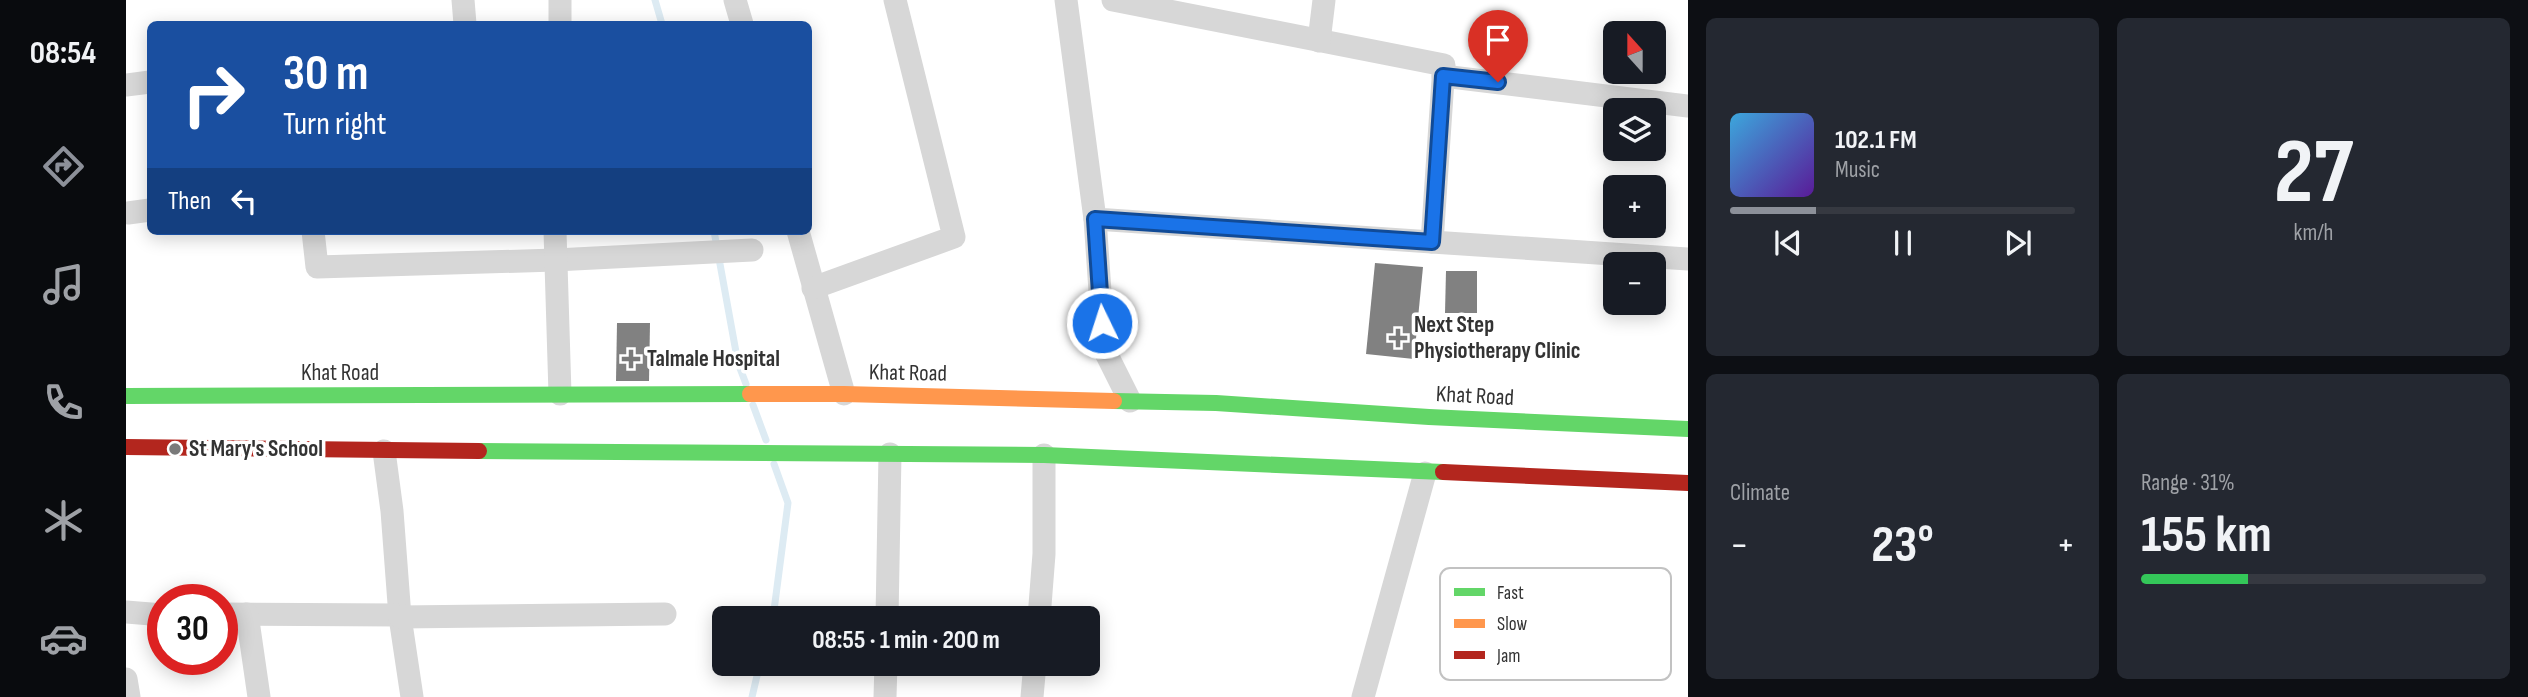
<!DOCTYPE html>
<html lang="en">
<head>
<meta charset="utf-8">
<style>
	body { margin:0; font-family:"Sofia Sans Condensed",sans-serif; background:#242831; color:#f1f3f6; height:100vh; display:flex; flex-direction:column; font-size:26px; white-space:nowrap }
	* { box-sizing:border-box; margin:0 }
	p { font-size:23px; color:#9ea1a6 }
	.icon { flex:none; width:38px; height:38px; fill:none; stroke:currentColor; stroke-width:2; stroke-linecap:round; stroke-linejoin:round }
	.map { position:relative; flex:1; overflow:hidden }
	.panel { display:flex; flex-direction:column; gap:18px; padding:18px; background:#0d0f14; width:840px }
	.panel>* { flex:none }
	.hud { position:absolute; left:21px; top:21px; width:665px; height:214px; border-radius:10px; box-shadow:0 4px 18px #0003; background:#1a4fa0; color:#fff; overflow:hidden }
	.needle { width:46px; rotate:339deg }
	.fabs { position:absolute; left:1477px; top:21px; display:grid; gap:14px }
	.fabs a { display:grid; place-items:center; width:63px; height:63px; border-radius:10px; background:#171b24; box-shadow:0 4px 18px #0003; font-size:35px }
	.speed { position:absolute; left:21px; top:584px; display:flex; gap:14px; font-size:35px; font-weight:700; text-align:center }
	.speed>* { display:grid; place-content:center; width:91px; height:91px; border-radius:50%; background:#171b24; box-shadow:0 4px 18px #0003; line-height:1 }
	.speed .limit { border:10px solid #d22; background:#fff; color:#111 }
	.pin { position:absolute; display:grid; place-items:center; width:60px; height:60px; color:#fff; margin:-72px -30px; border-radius:50% 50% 50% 0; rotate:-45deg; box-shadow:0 0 7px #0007 }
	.pin .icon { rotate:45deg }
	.me { position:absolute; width:77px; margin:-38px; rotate:356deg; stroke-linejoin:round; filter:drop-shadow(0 0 5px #0008) }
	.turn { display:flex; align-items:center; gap:24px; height:147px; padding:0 21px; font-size:32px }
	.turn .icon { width:91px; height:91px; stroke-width:2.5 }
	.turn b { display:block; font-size:49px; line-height:60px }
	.then { display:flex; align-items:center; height:66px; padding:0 21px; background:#0003; gap:14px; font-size:26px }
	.big { font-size:52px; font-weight:700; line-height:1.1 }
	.panel .card { flex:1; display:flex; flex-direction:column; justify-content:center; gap:10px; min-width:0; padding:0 24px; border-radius:10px; background:#242831 }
	.panel .dial { align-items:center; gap:0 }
	.dial b { font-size:91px; line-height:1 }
	.song { display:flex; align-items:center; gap:21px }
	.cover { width:84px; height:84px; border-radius:10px; background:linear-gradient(135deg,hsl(200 70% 55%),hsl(270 70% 35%)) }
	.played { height:7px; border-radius:4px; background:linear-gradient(90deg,#8c9099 25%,#363941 25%) }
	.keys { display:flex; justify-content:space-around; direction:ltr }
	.heat { display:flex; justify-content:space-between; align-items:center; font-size:38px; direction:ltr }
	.charge { height:10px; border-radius:5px; background:linear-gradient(90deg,#34c759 31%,#363941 0) }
	.panel .tiles { flex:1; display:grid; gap:18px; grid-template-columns:repeat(2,1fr) }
	.trip { position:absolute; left:586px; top:606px; width:388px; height:70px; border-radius:10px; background:#171b24; box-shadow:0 4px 18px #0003; font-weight:700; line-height:70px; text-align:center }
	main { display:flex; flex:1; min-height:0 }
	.menu { display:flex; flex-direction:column; width:126px; justify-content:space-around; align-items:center; background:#090b0e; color:#9ea1a6 }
	.menu .icon { width:49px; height:49px }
	.menu .active { color:#8c9099 }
	.menu b { font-size:32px; color:#f1f3f6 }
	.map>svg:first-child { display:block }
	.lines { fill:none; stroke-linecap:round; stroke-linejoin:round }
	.stream { stroke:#ddebf3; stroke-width:7 }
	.building { fill:#818181 }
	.street { stroke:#d7d7d7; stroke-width:23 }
	.fast { stroke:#63d668; stroke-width:16 }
	.slow { stroke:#ff974d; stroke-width:16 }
	.jam { stroke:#b3261e; stroke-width:16 }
	.route-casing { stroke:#114b97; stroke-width:18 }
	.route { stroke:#1a73e8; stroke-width:12 }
	.poi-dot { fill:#7a7a7a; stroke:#fff; stroke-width:2.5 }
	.labels { text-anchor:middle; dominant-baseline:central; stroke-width:7; stroke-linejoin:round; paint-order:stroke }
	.poi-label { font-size:23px; font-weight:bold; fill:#333; stroke:#fff; text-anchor:start }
	.street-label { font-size:23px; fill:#333; stroke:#fff }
	.key { fill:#fff; stroke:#c2c2c2; stroke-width:2 }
	.key-label { font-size:19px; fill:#333 }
</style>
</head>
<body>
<main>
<nav class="menu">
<b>08:54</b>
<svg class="icon active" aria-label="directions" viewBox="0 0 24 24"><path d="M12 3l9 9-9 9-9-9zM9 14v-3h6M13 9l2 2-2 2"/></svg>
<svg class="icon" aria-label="music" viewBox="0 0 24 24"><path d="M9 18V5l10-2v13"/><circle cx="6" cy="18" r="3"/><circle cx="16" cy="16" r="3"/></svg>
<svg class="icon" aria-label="phone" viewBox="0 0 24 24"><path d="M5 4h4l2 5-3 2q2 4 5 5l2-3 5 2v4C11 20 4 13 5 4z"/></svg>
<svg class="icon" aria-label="climate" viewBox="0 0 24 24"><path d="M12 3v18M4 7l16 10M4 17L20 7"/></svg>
<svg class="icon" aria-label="car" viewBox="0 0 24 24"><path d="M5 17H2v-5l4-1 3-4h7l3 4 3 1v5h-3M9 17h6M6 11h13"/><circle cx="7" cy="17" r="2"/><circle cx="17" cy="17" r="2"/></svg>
</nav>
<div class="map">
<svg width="1562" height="697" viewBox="0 0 1562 697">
	<rect width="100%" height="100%" fill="#fff"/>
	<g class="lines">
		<g class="stream">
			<polyline points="529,0 536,24"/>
			<polyline points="588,231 612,363 620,384"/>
			<polyline points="627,405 640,440"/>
			<polyline points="647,618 662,503 648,464"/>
			<polyline points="626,697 634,663"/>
		</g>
	</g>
	<g class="building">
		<polygon points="1249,263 1297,267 1288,359 1240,354"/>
		<polygon points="1320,271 1351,271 1351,313 1319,313"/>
		<polygon points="491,323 524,323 523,381 490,381"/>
	</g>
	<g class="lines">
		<g class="street">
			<polyline points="337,0 339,24"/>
			<polyline points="434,0 434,24"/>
			<polyline points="609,0 616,24"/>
			<polyline points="940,0 969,219 1306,242 1318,65 987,0"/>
			<polyline points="1193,41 1198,0"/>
			<polyline points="1317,76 1562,106"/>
			<polyline points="0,85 24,82"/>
			<polyline points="2,213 24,210"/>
			<polyline points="969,219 978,349 1004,401"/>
			<polyline points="187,231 191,267 429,260 626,250"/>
			<polyline points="429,231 434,394"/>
			<polyline points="672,231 718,394"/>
			<polyline points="1306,242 1562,259"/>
			<polyline points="687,288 828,237 769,0"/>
			<polyline points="258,451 266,511 274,617 286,697"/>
			<polyline points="0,612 37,615"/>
			<polyline points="96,614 274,615"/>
			<polyline points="121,614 133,697"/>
			<polyline points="274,617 539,614"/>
			<polyline points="761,618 764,454"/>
			<polyline points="913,618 918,554 918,455"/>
			<polyline points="0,679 3,697"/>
			<polyline points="759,697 760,663"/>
			<polyline points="906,697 909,663"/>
			<polyline points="1237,697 1299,473"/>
		</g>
		<g class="fast">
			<polyline points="0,396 624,394"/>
			<polyline points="988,401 1090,403 1303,417 1562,429"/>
			<polyline points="353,451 918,455 1317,472"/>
		</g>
		<polyline class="slow" points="624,394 718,394 988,401"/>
		<g class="jam">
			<polyline points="0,447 353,451"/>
			<polyline points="1317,472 1562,483"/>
		</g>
	</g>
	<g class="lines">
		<g class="route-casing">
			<polyline id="route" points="976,323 969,219 1306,242 1317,76 1372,82"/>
		</g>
		<use href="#route" class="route"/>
	</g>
	<g class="poi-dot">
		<path d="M1268.5 327.5h7v7h7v7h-7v7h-7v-7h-7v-7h7z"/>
		<path d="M501.5 348.5h7v7h7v7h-7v7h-7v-7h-7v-7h7z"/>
		<circle cx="49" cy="449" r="7"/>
	</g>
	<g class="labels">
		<g class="poi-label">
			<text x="1288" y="325">Next Step<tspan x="1288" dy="26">Physiotherapy Clinic</tspan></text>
			<text x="521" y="359">Talmale Hospital</text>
			<text x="63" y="449">St Mary's School</text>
		</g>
		<g class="street-label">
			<text x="214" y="373">Khat Road</text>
			<text transform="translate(782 373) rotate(1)">Khat Road</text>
			<text transform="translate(1349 396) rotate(3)">Khat Road</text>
		</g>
	</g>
	<rect x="1314" y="568" width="231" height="112" rx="10" class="key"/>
	<rect x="1328" y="588" width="31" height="8" fill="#63d668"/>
	<rect x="1328" y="619" width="31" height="9" fill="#ff974d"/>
	<rect x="1328" y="651" width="31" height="8" fill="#b3261e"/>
	<g class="key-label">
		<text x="1371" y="599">Fast</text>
		<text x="1371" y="630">Slow</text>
		<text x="1371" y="662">Jam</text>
	</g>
</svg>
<div class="fabs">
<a><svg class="needle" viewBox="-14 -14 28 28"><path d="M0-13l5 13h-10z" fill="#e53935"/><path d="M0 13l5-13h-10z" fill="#9ea1a6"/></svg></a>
<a><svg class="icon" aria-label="layers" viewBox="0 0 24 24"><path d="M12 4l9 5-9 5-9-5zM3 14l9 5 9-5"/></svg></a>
<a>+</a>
<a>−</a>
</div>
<div class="speed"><div class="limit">30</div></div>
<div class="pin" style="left:1372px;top:82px;background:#d93025"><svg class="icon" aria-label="arrive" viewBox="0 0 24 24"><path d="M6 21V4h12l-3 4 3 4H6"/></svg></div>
<svg class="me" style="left:976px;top:323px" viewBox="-20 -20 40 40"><circle r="17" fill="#1a73e8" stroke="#fff" stroke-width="3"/><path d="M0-11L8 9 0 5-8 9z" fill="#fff"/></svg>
<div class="trip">08:55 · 1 min · 200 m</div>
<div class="hud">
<div class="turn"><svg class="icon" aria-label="right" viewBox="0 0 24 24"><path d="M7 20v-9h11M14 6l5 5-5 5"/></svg><div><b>30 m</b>Turn right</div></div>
<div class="then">Then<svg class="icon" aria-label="left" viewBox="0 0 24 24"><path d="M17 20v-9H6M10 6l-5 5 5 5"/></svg></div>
</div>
</div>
<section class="panel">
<div class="tiles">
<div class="card">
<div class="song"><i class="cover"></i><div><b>102.1 FM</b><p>Music</p></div></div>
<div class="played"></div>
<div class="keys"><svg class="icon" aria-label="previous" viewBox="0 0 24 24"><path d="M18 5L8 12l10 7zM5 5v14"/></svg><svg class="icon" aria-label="pause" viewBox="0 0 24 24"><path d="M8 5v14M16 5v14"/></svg><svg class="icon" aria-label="next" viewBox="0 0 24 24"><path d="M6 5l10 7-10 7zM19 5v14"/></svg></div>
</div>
<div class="card dial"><b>27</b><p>km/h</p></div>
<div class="card"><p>Climate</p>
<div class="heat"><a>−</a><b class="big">23°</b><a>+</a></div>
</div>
<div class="card"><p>Range · 31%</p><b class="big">155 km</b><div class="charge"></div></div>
</div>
</section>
</main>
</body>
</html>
